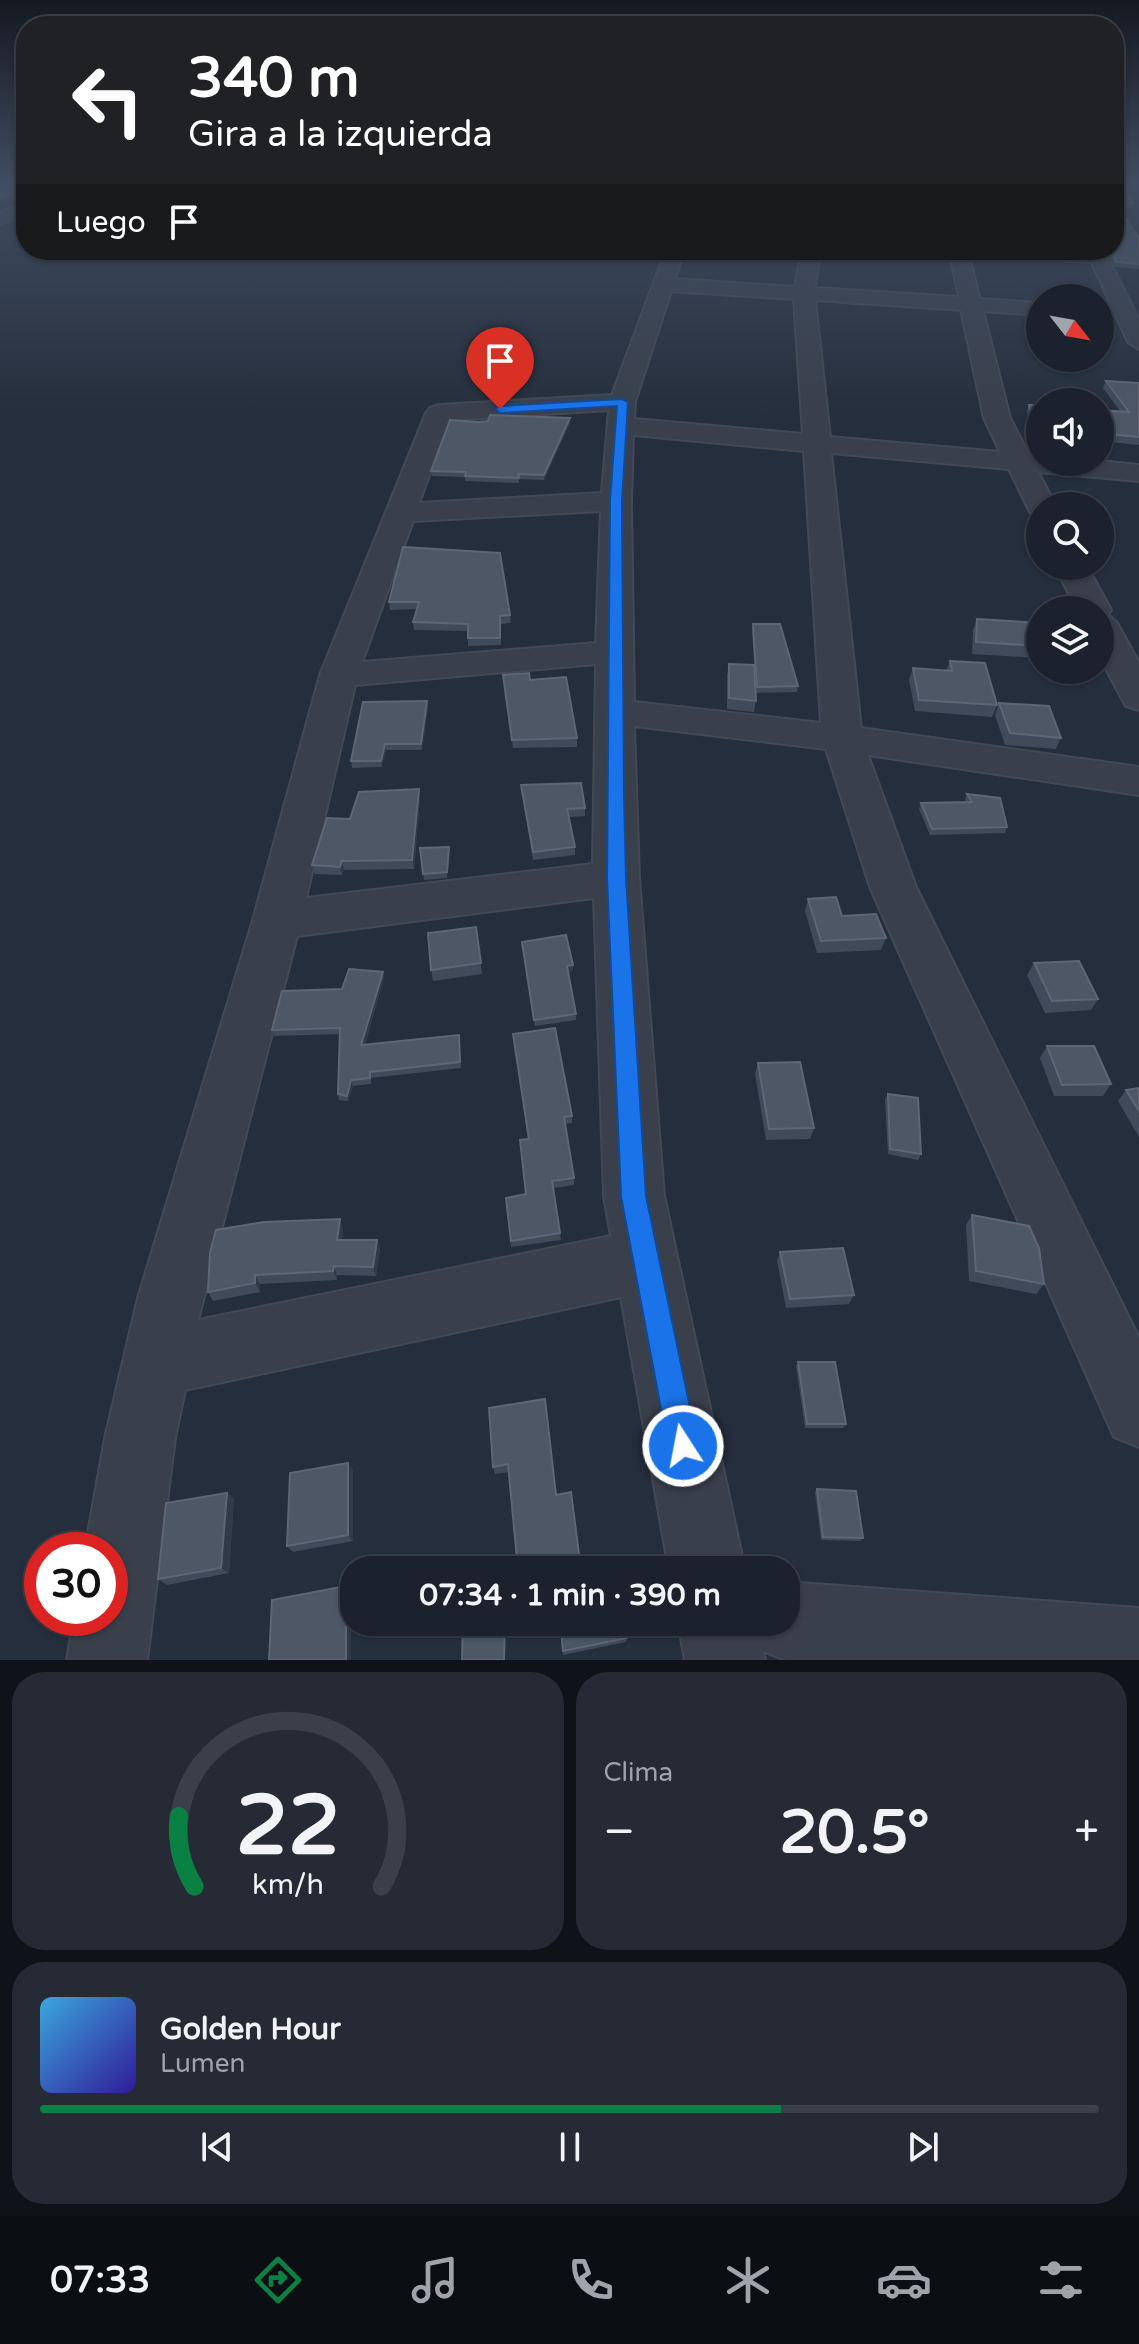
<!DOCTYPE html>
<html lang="es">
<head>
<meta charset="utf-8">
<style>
	body { margin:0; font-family:"Varela Round",sans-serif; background:#252a35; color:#f1f3f6; height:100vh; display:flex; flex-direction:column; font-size:30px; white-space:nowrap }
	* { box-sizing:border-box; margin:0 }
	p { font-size:26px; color:#a0a4aa }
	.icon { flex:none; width:44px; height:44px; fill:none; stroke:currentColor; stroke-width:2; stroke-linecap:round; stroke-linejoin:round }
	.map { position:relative; height:1660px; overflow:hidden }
	.panel { display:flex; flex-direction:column; gap:12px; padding:12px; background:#0f1319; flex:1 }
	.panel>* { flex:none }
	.top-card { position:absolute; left:16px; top:16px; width:1108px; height:244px; border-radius:32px; box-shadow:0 2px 6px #0004,0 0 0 2px #3a3f49; background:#202124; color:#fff; overflow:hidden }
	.needle { width:52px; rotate:121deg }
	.fabs { position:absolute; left:1026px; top:284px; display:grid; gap:16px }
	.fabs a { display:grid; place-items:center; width:88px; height:88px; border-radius:50%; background:#1c222d; box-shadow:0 2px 6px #0004,0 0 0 2px #3a3f49; font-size:40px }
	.speed { position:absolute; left:24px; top:1532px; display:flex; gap:16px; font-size:40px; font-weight:700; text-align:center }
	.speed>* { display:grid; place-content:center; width:104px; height:104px; border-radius:50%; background:#1c222d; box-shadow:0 2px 6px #0004,0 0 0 2px #3a3f49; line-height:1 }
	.speed .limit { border:12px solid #d22; background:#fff; color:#111 }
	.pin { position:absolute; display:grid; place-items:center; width:68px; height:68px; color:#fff; margin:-82px -34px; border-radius:50% 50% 50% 0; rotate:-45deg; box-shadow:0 0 8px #0007 }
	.pin .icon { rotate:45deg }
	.me { position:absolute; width:88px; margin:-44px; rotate:349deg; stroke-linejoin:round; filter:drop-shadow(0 0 6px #0008) }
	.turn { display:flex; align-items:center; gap:28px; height:168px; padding:0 40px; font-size:36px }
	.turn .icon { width:104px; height:104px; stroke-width:2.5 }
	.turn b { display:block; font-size:56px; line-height:68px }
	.then { display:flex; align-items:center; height:76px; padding:0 40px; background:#0003; gap:16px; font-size:30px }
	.big { font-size:60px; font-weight:700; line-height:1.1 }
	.panel .widget { flex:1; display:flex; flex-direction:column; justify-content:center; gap:12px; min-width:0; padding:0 28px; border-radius:32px; background:#252a35 }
	.panel .dial { align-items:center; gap:0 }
	.dial svg { height:208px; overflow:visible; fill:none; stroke:#3a3f49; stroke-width:7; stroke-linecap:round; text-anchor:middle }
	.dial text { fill:#f1f3f6; stroke:none }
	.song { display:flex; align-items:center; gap:24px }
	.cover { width:96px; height:96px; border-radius:12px; background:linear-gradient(135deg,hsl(200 70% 55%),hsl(250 70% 35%)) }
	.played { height:8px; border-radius:4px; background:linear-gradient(90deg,#0b8043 70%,#3a3f49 70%) }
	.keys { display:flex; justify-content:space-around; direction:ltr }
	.heat { display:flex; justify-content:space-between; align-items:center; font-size:44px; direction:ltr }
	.panel .tiles { flex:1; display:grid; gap:12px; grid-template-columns:1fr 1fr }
	.widget:last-child { grid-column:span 2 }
	.trip { position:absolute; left:340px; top:1556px; width:460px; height:80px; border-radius:32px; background:#1c222d; box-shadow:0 2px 6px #0004,0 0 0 2px #3a3f49; font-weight:700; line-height:80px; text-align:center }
	.tab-bar { display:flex; height:128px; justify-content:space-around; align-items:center; background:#0b0e12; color:#a0a4aa }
	.tab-bar .icon { width:56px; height:56px }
	.tab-bar .on { color:#0b8043 }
	.tab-bar b { font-size:36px; color:#f1f3f6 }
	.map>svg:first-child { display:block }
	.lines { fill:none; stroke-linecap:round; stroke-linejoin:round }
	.minor-casing { stroke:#424955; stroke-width:4 }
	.minor { fill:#39404c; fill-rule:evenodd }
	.wall { fill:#414a5a }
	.shaded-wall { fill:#303a49 }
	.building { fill:#4d5766; stroke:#5e6675; stroke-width:2 }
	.route { fill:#1a73e8; stroke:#114b97; stroke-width:2 }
</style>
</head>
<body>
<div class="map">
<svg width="1139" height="1660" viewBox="0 0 1139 1660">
	<rect width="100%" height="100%" fill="#252e3c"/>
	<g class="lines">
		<g class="minor-casing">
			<g id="minor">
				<polygon points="26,202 26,213 0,224 0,213"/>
				<path d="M666 250H684L675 279 795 287 802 250H820L815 288 959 297 949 250H967L980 299 1040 303V315L983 311 1010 418 1029 455 1040 456V462L1100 461 1139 465V481L1038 472 1056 506H1040V515L1030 512 1009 469 831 453 861 728 1139 767V795L868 755 916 887 1139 1338V1447L1114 1437 870 887 826 749 634 726 639 878 664 1196 745 1570H669L621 1297 185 1390 175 1438 147 1660H67L74 1618H110V1550H85L105 1438 138 1298 253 920 320 675 426 413 430 408 439 405 612 395ZM671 291 794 299 803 434 634 419 635 402ZM815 300 961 310 984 418 1000 452 830 437ZM609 410 602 493 419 503 449 420ZM633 435 804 451 821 723 634 702 631 501ZM601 511 596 643 362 662 413 521ZM596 664 593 864 306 898 355 685ZM594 898 604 1196 611 1236 198 1320 297 936Z"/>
				<polygon points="1086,250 1104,250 1139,320 1139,349 1128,342"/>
				<polygon points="1055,566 1087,566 1111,610 1108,615 1117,623 1139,663 1139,710 1126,706 1100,658 1100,610 1077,610"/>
				<polygon points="786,1582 1139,1608 1139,1660 785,1660 763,1651 765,1660 685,1660 678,1622 786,1622"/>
			</g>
		</g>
		<use href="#minor" class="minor"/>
	</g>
	<g class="wall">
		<polygon points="1114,183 1133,203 1131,208 1119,207 1139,238 1139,269 1116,267 1106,250 1114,250"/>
		<polygon points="1042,250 1088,250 1091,260 1089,264 1044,261"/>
		<polygon points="1106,381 1139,383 1139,445 1100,441 1100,410 1120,411 1103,388"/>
		<polygon points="1029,405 1040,405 1040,448 1032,448 1027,411"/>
		<polygon points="479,422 570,423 544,480 519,479 519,483 465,481 465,477 432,476 431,471"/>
		<polygon points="403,547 510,615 511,623 501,624 501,645 468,646 468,631 414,630 413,622 417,609 390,610 389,602"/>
		<polygon points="977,619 1040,623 1040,658 972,654 973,630"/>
		<polygon points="753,624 798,686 797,692 756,693 752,630"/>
		<polygon points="950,661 997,705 992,717 915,711 909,680 913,668 946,671"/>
		<polygon points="729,664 756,701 754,712 727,709 727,675"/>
		<polygon points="503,675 577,738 577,747 513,748"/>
		<polygon points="999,703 1061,738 1056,749 1005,745 995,715"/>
		<polygon points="428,707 422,750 386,750 382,767 352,768 351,761"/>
		<polygon points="521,785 585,808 585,816 569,817 575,847 575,855 533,860"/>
		<polygon points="967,794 1007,827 1005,833 930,835 919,809 921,803 966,802 965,800"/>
		<polygon points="420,798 414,869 344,870 342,875 315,874 312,865 350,819"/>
		<polygon points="449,847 447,878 424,880 420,848"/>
		<polygon points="808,899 886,938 881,950 817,953 805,911"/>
		<polygon points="476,927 482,974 433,981 431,970"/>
		<polygon points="522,942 573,971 568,972 576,1014 576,1020 535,1026"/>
		<polygon points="1034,963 1098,999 1091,1010 1045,1013 1027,975"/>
		<polygon points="383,972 384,977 365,1045 459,1035 461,1068 371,1078 371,1084 353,1086 348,1101 339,1100 338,1094 340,1034 274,1036 272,1030 342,989"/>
		<polygon points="513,1034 572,1116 572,1123 565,1124 574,1178 574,1185 554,1188 561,1240 511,1247 506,1198 526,1194 528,1139"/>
		<polygon points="1047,1046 1111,1084 1103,1096 1054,1096 1040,1058"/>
		<polygon points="758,1063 814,1128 810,1139 766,1140 755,1074"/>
		<polygon points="1139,1088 1139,1137 1118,1101 1126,1090"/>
		<polygon points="888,1094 921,1154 918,1160 888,1154 885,1099"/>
		<polygon points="972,1215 1044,1284 1036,1294 969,1281 966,1225"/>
		<polygon points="343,1228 342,1240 377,1240 380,1249 376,1276 337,1275 337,1280 260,1284 260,1292 213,1301 208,1292"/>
		<polygon points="780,1252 854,1295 849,1304 786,1308 777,1261"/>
		<polygon points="798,1362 846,1424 843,1428 805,1428 796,1366"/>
		<polygon points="545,1399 553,1568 545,1570 518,1570 509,1472 495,1474 493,1467"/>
		<polygon points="353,1470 353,1541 293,1552 287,1546"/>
		<polygon points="817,1489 863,1538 860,1541 821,1540 815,1492"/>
		<polygon points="234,1499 229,1573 167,1585 158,1579"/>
		<polygon points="559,1622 627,1638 626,1642 563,1655"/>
	</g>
	<g class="shaded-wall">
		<polygon points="26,186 26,190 0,203 0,198"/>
		<polygon points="570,418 570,423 544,480 544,475"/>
		<polygon points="427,701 428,707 422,750 421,744"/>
		<polygon points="385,744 386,750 382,767 381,761"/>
		<polygon points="419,789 420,798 414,869 412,860"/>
		<polygon points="342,861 344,870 342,875 340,867"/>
		<polygon points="573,965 573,971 567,972 567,966"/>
		<polygon points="383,972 384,977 363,1051 361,1045"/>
		<polygon points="351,1080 353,1086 348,1101 347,1096"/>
		<polygon points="340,1219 343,1228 341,1249 337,1240"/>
		<polygon points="377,1240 380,1249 376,1276 373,1267"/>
		<polygon points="334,1266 337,1275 337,1280 333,1271"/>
		<polygon points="255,1275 260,1284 260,1292 255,1283"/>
		<polygon points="348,1463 353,1470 353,1541 348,1535"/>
		<polygon points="227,1493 234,1499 229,1573 221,1568"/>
		<polygon points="346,1586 351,1591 351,1660 346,1660"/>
	</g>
	<g class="building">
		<polygon points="0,183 26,183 26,186 0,198"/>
		<polygon points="1114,183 1123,183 1133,203 1116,202 1139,238 1139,264 1117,262 1110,250 1114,250"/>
		<polygon points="1044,250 1088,250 1091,260 1045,256"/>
		<polygon points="1106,381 1139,383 1139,437 1100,433 1100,410 1129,412"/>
		<polygon points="1029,405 1040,405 1040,441 1035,441"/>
		<polygon points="490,415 570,418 544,475 518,474 519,478 465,476 466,472 431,471 450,420 479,422 488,421"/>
		<polygon points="403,547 500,553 510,615 500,616 500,638 468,638 468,624 413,622 419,602 389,602"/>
		<polygon points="977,619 1040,623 1040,646 976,642"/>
		<polygon points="753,624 780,624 798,686 757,687"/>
		<polygon points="950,661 985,663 997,705 919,700 913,668 952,671"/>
		<polygon points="729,664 754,665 756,701 729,698"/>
		<polygon points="529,673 530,680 566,677 577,738 512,740 503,675"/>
		<polygon points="427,701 421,744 385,744 381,761 351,761 363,702"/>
		<polygon points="999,703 1049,706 1061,738 1010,733"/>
		<polygon points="581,783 585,808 567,809 575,847 533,852 521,785"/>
		<polygon points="419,789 412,860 342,861 340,867 312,865 327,818 350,819 359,792"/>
		<polygon points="967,794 1000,798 1007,827 932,829 921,803 972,802"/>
		<polygon points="449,847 447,872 423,874 420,848"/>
		<polygon points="836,897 842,916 876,914 886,938 821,941 808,899"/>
		<polygon points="476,927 481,963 431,970 428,933"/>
		<polygon points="566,935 573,965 567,966 576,1014 534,1020 522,942"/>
		<polygon points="1079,961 1098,999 1052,1001 1034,963"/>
		<polygon points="349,969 383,972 361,1045 459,1035 460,1062 370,1072 370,1078 351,1080 347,1096 338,1094 340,1028 272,1030 282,991 342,989"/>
		<polygon points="555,1028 572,1116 564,1117 574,1178 552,1181 560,1233 511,1241 506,1198 526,1194 520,1140 529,1139 513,1034"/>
		<polygon points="1047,1046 1094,1046 1111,1084 1062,1085"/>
		<polygon points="800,1062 814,1128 769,1129 758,1063"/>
		<polygon points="1139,1088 1139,1111 1126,1090"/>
		<polygon points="888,1094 918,1098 921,1154 890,1149"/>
		<polygon points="972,1215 1029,1226 1039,1248 1044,1284 976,1271"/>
		<polygon points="340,1219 337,1240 377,1240 373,1267 334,1266 333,1271 255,1275 255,1283 208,1292 210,1253 216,1230 264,1222"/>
		<polygon points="843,1248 854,1295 790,1299 780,1252"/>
		<polygon points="798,1362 835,1362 846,1424 807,1424"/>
		<polygon points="545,1399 556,1495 571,1492 581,1570 553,1570 552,1563 518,1570 508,1464 493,1467 489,1408"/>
		<polygon points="348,1463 348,1535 287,1546 290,1473"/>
		<polygon points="817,1489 856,1491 863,1538 823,1537"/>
		<polygon points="227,1493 221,1568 158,1579 166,1503"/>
		<polygon points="616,1566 617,1570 597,1570"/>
		<polygon points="346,1586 346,1660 269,1660 272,1600"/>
		<polygon points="463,1622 505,1622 504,1660 462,1660"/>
		<polygon points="560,1622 625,1622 627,1638 563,1651"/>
	</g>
	<linearGradient id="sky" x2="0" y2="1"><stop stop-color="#141921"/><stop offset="0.44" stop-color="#404c61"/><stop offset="1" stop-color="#404c61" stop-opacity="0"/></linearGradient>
	<rect width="1139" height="415" fill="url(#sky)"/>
	<polygon class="route" points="622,399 628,402 622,501 624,795 626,878 646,1196 698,1446 693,1457 683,1461 673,1457 668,1446 621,1196 607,878 610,501 617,406 500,413 495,409 500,406"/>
</svg>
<div class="fabs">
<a><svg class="needle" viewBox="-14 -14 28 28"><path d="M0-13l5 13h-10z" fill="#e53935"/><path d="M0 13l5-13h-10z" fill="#a0a4aa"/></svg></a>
<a><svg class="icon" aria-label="sound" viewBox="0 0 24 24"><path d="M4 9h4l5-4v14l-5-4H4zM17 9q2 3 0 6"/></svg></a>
<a><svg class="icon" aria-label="search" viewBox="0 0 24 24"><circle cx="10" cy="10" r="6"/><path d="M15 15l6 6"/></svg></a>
<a><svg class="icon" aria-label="layers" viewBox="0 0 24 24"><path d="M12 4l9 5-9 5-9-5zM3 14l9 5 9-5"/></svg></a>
</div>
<div class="speed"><div class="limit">30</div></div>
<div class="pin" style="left:500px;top:409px;background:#d93025"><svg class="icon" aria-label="arrive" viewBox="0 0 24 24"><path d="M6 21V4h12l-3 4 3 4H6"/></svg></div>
<svg class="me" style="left:683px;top:1446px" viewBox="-20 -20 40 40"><circle r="17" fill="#1a73e8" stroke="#fff" stroke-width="3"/><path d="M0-11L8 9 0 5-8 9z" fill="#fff"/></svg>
<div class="trip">07:34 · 1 min · 390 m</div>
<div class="top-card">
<div class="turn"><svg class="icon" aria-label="left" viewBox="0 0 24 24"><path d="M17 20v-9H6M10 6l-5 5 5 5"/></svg><div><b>340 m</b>Gira a la izquierda</div></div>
<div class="then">Luego<svg class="icon" aria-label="arrive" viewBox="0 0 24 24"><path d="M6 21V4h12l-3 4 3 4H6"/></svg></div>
</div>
</div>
<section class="panel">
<div class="tiles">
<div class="widget dial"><svg viewBox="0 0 100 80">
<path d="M14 69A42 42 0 1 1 86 69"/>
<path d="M14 69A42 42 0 0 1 8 42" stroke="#0b8043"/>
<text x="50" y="56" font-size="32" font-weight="700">22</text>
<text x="50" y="72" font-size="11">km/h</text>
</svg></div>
<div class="widget"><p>Clima</p>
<div class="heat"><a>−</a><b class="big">20.5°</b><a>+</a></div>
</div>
<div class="widget">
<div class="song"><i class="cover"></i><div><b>Golden Hour</b><p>Lumen</p></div></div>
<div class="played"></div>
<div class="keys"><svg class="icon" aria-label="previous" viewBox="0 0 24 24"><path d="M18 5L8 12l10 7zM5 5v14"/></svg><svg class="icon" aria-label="pause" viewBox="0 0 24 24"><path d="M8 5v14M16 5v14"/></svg><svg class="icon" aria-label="next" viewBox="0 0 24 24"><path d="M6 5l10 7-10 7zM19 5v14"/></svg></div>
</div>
</div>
</section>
<nav class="tab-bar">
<b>07:33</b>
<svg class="icon on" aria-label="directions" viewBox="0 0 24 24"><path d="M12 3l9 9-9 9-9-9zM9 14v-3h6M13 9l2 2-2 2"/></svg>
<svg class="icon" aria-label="music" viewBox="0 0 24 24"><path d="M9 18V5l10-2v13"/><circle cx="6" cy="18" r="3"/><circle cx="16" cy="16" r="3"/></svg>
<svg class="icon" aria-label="phone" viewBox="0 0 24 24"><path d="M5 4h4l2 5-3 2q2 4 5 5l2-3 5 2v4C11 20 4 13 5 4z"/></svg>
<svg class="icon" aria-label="climate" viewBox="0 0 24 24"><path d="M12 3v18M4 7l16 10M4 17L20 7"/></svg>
<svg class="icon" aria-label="car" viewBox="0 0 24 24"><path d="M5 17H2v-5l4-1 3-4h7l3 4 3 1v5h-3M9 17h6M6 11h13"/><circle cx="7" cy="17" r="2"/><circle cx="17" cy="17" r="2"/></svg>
<svg class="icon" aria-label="filters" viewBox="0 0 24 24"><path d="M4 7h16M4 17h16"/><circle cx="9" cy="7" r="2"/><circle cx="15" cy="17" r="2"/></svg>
</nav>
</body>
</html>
